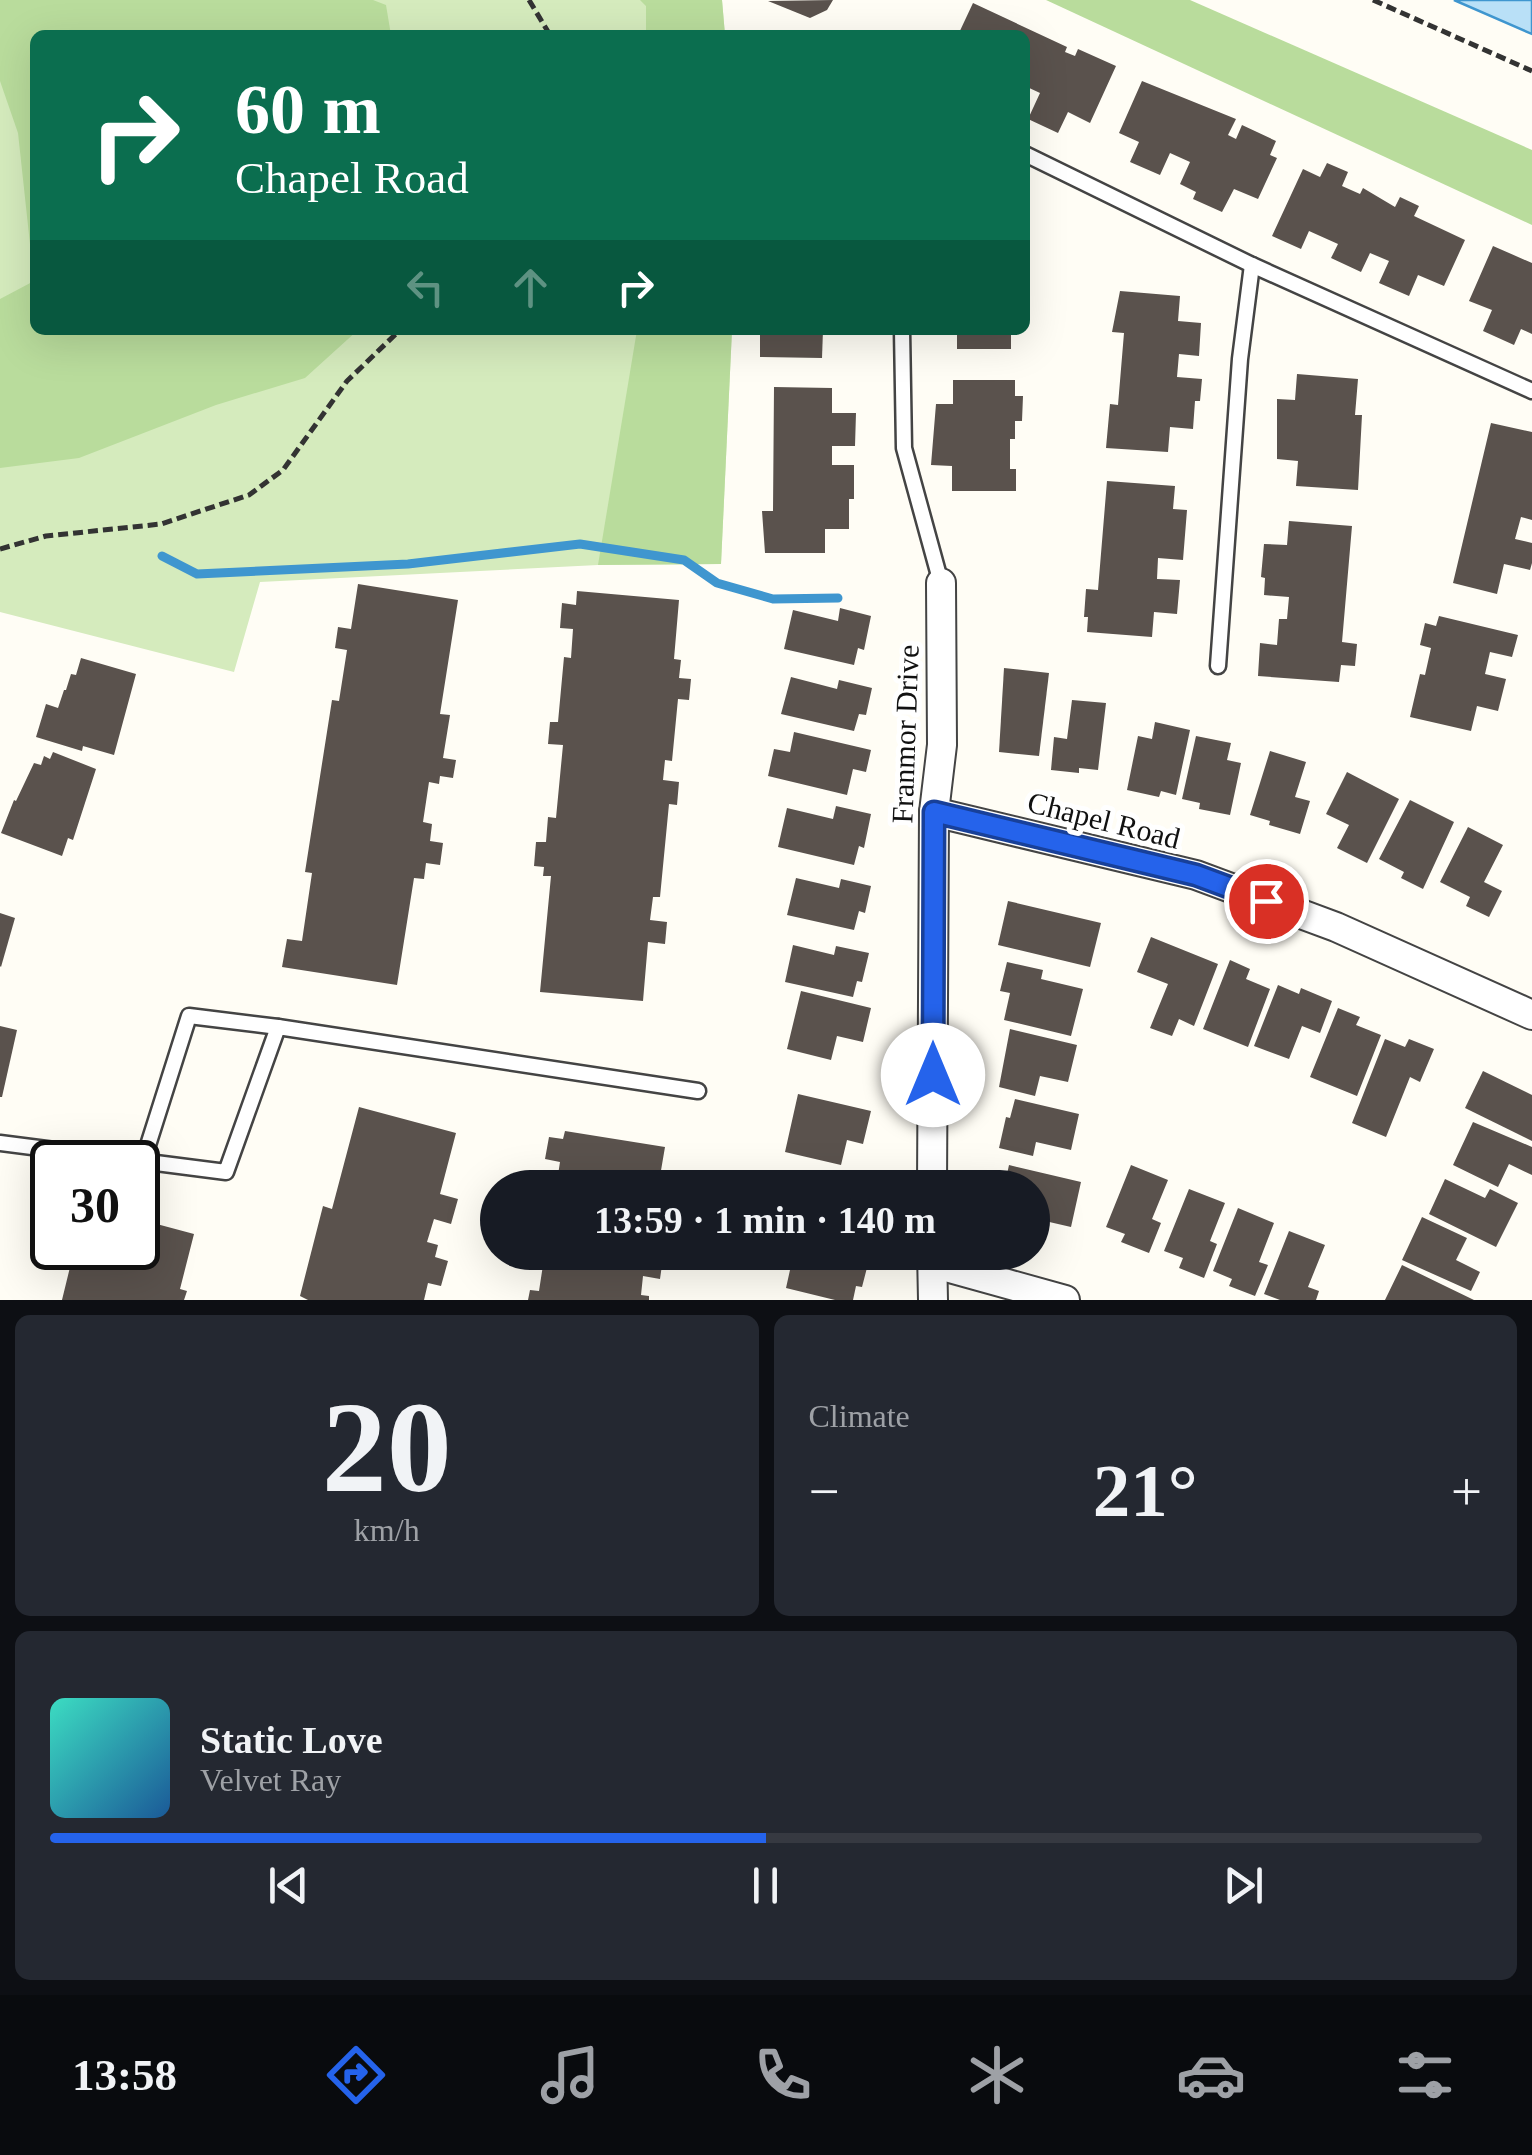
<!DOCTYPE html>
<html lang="en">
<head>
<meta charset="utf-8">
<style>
	body { margin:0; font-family:"Times New Roman",serif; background:#242831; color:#f1f3f6; height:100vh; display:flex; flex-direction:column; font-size:38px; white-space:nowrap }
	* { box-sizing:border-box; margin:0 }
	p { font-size:32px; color:#9ea1a6 }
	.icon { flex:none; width:55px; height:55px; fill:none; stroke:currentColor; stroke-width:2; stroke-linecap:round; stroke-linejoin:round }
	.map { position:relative; height:1300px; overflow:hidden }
	.side { display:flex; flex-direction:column; gap:15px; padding:15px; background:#0d0f14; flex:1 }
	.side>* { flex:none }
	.top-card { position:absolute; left:30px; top:30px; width:1000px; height:305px; border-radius:15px; box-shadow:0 10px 40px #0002; background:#0b6e4f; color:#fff; overflow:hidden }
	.speed { position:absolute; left:30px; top:1140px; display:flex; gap:20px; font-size:50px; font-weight:700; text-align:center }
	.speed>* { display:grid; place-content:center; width:130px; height:130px; border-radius:50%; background:#171b24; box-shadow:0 10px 40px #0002; line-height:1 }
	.speed .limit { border:5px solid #111; border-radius:15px; background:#fff; color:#111 }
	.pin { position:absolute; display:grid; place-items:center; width:85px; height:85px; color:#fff; margin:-42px; border:5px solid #fff; border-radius:50%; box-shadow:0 2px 10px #0007 }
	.me { position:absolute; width:110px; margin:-55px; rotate:0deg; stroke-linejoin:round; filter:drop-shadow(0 0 8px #0008) }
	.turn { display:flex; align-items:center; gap:35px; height:210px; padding:0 40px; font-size:45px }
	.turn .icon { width:130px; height:130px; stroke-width:2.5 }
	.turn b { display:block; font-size:70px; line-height:85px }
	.lanes { display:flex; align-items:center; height:95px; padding:0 40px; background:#0003; justify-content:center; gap:50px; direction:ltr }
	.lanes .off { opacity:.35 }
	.big { font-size:75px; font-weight:700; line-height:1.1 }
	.side .widget { flex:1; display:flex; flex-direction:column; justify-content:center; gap:15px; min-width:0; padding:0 35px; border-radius:15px; background:#242831 }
	.side .dial { align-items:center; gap:0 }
	.dial b { font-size:130px; line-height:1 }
	.song { display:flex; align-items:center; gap:30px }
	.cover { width:120px; height:120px; border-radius:15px; background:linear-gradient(135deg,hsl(170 70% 55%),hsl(210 70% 35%)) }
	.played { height:10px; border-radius:5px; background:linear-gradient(90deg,#2563eb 50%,#363941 50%) }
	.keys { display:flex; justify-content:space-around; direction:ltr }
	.heat { display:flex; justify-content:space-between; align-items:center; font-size:55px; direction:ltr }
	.side .tiles { flex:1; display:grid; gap:15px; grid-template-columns:1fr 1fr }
	.widget:last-child { grid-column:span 2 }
	.trip { position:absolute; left:480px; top:1170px; width:570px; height:100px; border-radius:50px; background:#171b24; box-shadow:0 10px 40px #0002; font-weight:700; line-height:100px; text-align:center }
	.tabs { display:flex; height:160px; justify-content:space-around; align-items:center; background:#090b0e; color:#9ea1a6 }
	.tabs .icon { width:70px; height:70px }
	.tabs .on { color:#2563eb }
	.tabs b { font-size:45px; color:#f1f3f6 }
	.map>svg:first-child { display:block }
	.green { fill:#d5ebbd }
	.forest { fill:#b9dc9c }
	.water { fill:#b9e0f7; stroke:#3f96cf; stroke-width:2.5 }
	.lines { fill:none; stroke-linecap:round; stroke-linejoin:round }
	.stream { stroke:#3f96cf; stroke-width:9 }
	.building { fill:#5a524d }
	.service-casing { stroke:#444; stroke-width:19 }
	.minor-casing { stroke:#444; stroke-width:32 }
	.path { stroke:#333; stroke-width:5; stroke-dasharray:10 5; stroke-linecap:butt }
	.service { stroke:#fff; stroke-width:14 }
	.minor { stroke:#fff; stroke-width:28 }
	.route-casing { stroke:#184099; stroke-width:25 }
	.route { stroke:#2563eb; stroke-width:18 }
	.labels { text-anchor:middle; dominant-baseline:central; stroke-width:10; stroke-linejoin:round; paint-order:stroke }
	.street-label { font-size:30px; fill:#111; stroke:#fff }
</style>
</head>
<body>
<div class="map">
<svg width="1532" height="1300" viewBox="0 0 1532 1300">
	<rect width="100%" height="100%" fill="#fffdf5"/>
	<polygon class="green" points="0,0 722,0 725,35 35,35 35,330 732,330 721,564 598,565 260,582 234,672 0,612"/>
	<g class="forest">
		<polygon points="0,0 373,0 386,5 391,35 35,35 35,330 358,330 305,378 216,405 79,458 0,468 0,299 34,281 18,133 0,81"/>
		<polygon points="640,0 722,0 725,35 646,35 646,6"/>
		<polygon points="1046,0 1190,0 1532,150 1532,225"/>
		<polygon points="637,330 732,330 721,564 598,565"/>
	</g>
	<polygon class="water" points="1454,0 1532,0 1532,34"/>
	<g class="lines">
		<polyline class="stream" points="162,556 197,574 408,564 580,544 684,560 717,583 773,599 838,598"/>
	</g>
	<g class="building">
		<polygon points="833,0 827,10 810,18 768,1"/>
		<polygon points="973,3 1067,47 1065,52 1075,56 1078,49 1116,66 1090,123 1068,112 1058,133 1028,119 1040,93 1025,86 1025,35 958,35"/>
		<polygon points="1142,81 1236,119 1228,135 1236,139 1242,125 1276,141 1270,155 1277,158 1258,199 1234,189 1222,212 1193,199 1196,192 1180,184 1190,162 1170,153 1160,175 1130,162 1139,142 1119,133"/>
		<polygon points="1327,163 1348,172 1342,186 1360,194 1363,188 1395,207 1400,197 1419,206 1414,216 1465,240 1444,286 1418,275 1409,296 1379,283 1389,261 1370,253 1361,272 1331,258 1338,244 1309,231 1301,249 1272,236 1303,169 1320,177"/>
		<polygon points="1493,246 1532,263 1532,334 1521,329 1514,345 1483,331 1492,310 1469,301"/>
		<polygon points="1120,291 1180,296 1178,321 1201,323 1199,356 1179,354 1177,377 1202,379 1200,401 1195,401 1193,429 1170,427 1168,452 1106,448 1110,404 1118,405 1124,333 1112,332"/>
		<polygon points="760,330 823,330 822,358 760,357"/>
		<rect x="957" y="330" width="54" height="19"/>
		<polygon points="1297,374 1358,379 1355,415 1362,415 1358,490 1296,486 1298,461 1277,459 1277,399 1295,400"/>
		<polygon points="953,380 1015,380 1015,396 1023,396 1022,421 1015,421 1015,439 1010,439 1010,469 1016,469 1016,491 952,491 952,466 931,465 936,404 953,404"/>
		<polygon points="774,387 832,388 832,413 856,413 855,446 832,446 832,465 854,465 854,499 849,499 849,529 825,529 825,553 765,553 762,511 773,511"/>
		<polygon points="1491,423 1532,432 1532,520 1521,517 1515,539 1532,543 1532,563 1530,570 1504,564 1497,594 1453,583"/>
		<polygon points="1107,481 1175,486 1173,509 1187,510 1183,560 1158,558 1157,579 1180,580 1177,614 1154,612 1152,637 1087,632 1088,617 1084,617 1086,589 1098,590"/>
		<polygon points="1289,521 1352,526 1342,642 1357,644 1355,666 1341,665 1339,682 1258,676 1260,643 1277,645 1279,619 1287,619 1289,597 1264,595 1265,578 1261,577 1264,544 1287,545"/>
		<polygon points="358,584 458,600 440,714 450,715 443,758 456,760 453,778 440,776 439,784 429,782 423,822 432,824 430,841 443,843 440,865 426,863 424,879 414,878 397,985 282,967 287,939 302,941 312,873 305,872 332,700 339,701 347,650 335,648 338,627 351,629"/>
		<polygon points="577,591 679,600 674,659 681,660 679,678 691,679 689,700 678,699 672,761 665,760 663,780 679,782 677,805 669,804 660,897 653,897 650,920 667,922 665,944 648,942 643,1001 540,992 551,876 543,876 544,867 534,866 536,842 546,842 548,817 556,818 563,745 548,744 550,722 558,722 564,657 571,658 573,629 560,628 562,603 576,605"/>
		<polygon points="840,608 871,616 864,650 858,648 854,665 784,649 793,610 838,621"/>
		<polygon points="1439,616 1518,635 1512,657 1490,652 1485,674 1506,679 1498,711 1477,706 1471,731 1410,717 1420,674 1425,675 1431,648 1420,645 1425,623 1436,626"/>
		<polygon points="81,658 136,674 114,755 83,746 82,751 36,737 46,704 58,708 64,690 66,690 71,674 76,675"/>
		<polygon points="1004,668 1049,673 1039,756 999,752"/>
		<polygon points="791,677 837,689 839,680 872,688 866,715 859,714 854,731 781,714"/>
		<polygon points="1072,700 1106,703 1098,770 1079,768 1079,773 1051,770 1054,737 1067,739"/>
		<polygon points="1155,722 1190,730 1176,795 1161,791 1159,797 1127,790 1138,736 1152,739"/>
		<polygon points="794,732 871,750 866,772 853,769 847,795 768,776 774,749 790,752"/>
		<polygon points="1196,736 1231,743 1227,760 1241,763 1230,815 1199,809 1200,803 1182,799"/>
		<polygon points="1270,751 1306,762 1295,797 1310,801 1300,834 1269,825 1270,821 1250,815"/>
		<polygon points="53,752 96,769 73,840 68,838 62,856 1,833 14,800 16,801 34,763 41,765 44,756 50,759"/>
		<polygon points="1347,772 1399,799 1367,863 1337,848 1349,825 1326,814"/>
		<polygon points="1410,800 1454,822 1423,889 1401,878 1404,872 1379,859"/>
		<polygon points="836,806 871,814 864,848 859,846 854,865 778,847 787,808 833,819"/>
		<polygon points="1468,827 1503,845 1484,882 1502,891 1489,917 1466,906 1470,897 1440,882"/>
		<polygon points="796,878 839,888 841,879 871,886 865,913 859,911 854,930 787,915"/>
		<polygon points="1008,901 1101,923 1090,967 998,945"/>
		<polygon points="0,913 15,918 1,967 0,966"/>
		<polygon points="1151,937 1218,964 1194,1026 1179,1019 1172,1036 1150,1028 1168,984 1137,972"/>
		<polygon points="793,945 834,955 836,946 869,953 862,982 857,981 853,997 785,982"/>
		<polygon points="1230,960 1250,969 1246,979 1270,989 1248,1047 1203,1029"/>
		<polygon points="1007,962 1043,970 1041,979 1083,989 1071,1036 1004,1020 1010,993 1000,991"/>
		<polygon points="1278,985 1299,994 1301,988 1332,1001 1320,1033 1302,1026 1289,1059 1254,1046"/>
		<polygon points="801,991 871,1008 863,1042 837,1036 831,1060 787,1049"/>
		<polygon points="1338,1008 1360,1017 1356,1025 1381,1035 1357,1096 1310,1077"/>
		<polygon points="0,1026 17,1030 2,1097 0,1097"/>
		<polygon points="1010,1029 1077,1045 1068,1082 1040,1076 1035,1096 999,1087"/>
		<polygon points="1385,1039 1405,1047 1409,1039 1434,1049 1420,1082 1410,1077 1386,1137 1352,1123"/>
		<polygon points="1483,1071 1532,1095 1532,1141 1465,1108"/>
		<polygon points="798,1094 871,1111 863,1144 847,1140 841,1165 785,1152"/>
		<polygon points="1015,1099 1079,1114 1071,1150 1036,1142 1033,1156 999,1148 1006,1117 1010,1118"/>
		<polygon points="359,1107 456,1133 440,1194 458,1199 451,1224 434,1219 427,1242 438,1245 435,1257 448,1261 441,1286 428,1283 424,1300 308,1300 300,1296 323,1206 332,1209"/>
		<polygon points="1473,1122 1532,1147 1532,1175 1509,1164 1498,1187 1453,1165"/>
		<polygon points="565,1131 665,1147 658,1188 556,1188 560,1162 545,1159 549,1137 563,1139"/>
		<polygon points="1009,1165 1081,1182 1071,1227 1032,1218 1032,1188 1004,1188"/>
		<polygon points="1131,1165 1168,1180 1152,1219 1161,1223 1149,1253 1121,1242 1125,1234 1106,1227"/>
		<polygon points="1445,1179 1485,1198 1490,1189 1518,1203 1496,1247 1429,1214"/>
		<polygon points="1189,1189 1225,1203 1210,1241 1217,1244 1204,1278 1179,1268 1183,1258 1164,1251"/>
		<polygon points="1238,1208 1274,1223 1259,1262 1268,1265 1255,1296 1229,1286 1232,1279 1213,1271"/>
		<polygon points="1422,1217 1467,1238 1456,1260 1480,1272 1471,1291 1402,1260"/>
		<polygon points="138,1219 194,1234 180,1289 187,1291 184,1300 62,1300 72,1259 81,1261 84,1248 138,1248"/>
		<polygon points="1289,1231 1325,1245 1308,1287 1319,1291 1316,1300 1280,1300 1264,1294"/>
		<polygon points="545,1252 647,1252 663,1258 660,1279 643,1276 641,1295 649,1296 649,1300 528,1300 530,1290 539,1291"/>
		<polygon points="794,1252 834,1260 838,1252 869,1260 862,1287 856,1286 853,1300 835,1300 786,1288"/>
		<polygon points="1402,1265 1443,1285 1474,1300 1385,1300"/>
	</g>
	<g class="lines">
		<g class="service-casing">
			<g id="service">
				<polyline points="1025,154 1252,265 1532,391"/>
				<polyline points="902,330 904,448 941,583"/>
				<polyline points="1218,666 1240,359 1252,265"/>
				<polyline points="0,1143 226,1172 278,1027 698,1091"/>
				<polyline points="143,1161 189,1016 278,1027"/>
			</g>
		</g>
		<g class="minor-casing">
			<g id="minor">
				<polyline points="934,812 1196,875 1336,927 1532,1015"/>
				<polyline points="932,1188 934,812 942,745 941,583"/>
				<polyline points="932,1252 933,1300"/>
				<polyline points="932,1263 1065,1300"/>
			</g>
		</g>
		<g class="path">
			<polyline points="529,0 550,35"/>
			<polyline points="1373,0 1532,71"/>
			<polyline points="0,549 46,536 161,524 249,495 283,470 347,381 400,330"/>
		</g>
		<use href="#service" class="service"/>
		<use href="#minor" class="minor"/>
	</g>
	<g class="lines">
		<g class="route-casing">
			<polyline id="route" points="933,1075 934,812 1196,875 1266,901"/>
		</g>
		<use href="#route" class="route"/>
	</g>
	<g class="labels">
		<g class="street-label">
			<text transform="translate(905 734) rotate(-88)">Franmor Drive</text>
			<text transform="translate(1104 820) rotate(14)">Chapel Road</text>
		</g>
	</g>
</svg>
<div class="speed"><div class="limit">30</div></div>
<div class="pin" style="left:1266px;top:901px;background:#d93025"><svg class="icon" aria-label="arrive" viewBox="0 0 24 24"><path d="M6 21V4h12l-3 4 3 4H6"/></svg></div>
<svg class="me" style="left:933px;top:1075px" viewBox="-20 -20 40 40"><circle r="19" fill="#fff"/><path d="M0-13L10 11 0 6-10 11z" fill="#2563eb"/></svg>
<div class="trip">13:59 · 1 min · 140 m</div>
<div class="top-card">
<div class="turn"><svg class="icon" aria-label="right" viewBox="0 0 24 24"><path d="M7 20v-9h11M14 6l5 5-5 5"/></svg><div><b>60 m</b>Chapel Road</div></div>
<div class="lanes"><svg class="icon off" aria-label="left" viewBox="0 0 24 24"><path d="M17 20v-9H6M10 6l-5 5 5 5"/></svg><svg class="icon off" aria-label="ahead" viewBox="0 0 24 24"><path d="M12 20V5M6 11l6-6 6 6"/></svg><svg class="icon" aria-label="right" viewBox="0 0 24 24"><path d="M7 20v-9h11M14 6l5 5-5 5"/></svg></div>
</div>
</div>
<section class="side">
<div class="tiles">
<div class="widget dial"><b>20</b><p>km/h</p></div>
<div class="widget"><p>Climate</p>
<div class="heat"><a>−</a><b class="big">21°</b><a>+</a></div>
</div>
<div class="widget">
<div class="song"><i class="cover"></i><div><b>Static Love</b><p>Velvet Ray</p></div></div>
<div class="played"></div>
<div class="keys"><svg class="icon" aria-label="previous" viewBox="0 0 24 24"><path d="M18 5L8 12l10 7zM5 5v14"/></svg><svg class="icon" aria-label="pause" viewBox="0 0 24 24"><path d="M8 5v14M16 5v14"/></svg><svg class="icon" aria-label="next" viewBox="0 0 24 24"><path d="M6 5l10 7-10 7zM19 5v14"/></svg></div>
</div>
</div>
</section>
<nav class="tabs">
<b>13:58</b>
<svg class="icon on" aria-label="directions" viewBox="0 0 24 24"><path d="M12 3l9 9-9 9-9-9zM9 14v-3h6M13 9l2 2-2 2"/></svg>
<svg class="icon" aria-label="music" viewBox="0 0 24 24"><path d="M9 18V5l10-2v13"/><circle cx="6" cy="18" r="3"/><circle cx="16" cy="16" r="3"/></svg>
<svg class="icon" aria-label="phone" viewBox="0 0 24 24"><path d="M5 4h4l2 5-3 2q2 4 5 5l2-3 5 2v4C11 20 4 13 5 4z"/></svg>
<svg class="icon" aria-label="climate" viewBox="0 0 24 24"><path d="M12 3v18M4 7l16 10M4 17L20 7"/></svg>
<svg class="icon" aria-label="car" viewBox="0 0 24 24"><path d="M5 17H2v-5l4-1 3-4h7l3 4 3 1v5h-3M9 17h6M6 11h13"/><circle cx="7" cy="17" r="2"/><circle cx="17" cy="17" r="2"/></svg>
<svg class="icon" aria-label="filters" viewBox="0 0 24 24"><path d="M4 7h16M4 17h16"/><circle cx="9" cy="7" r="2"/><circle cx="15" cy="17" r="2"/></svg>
</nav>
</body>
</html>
